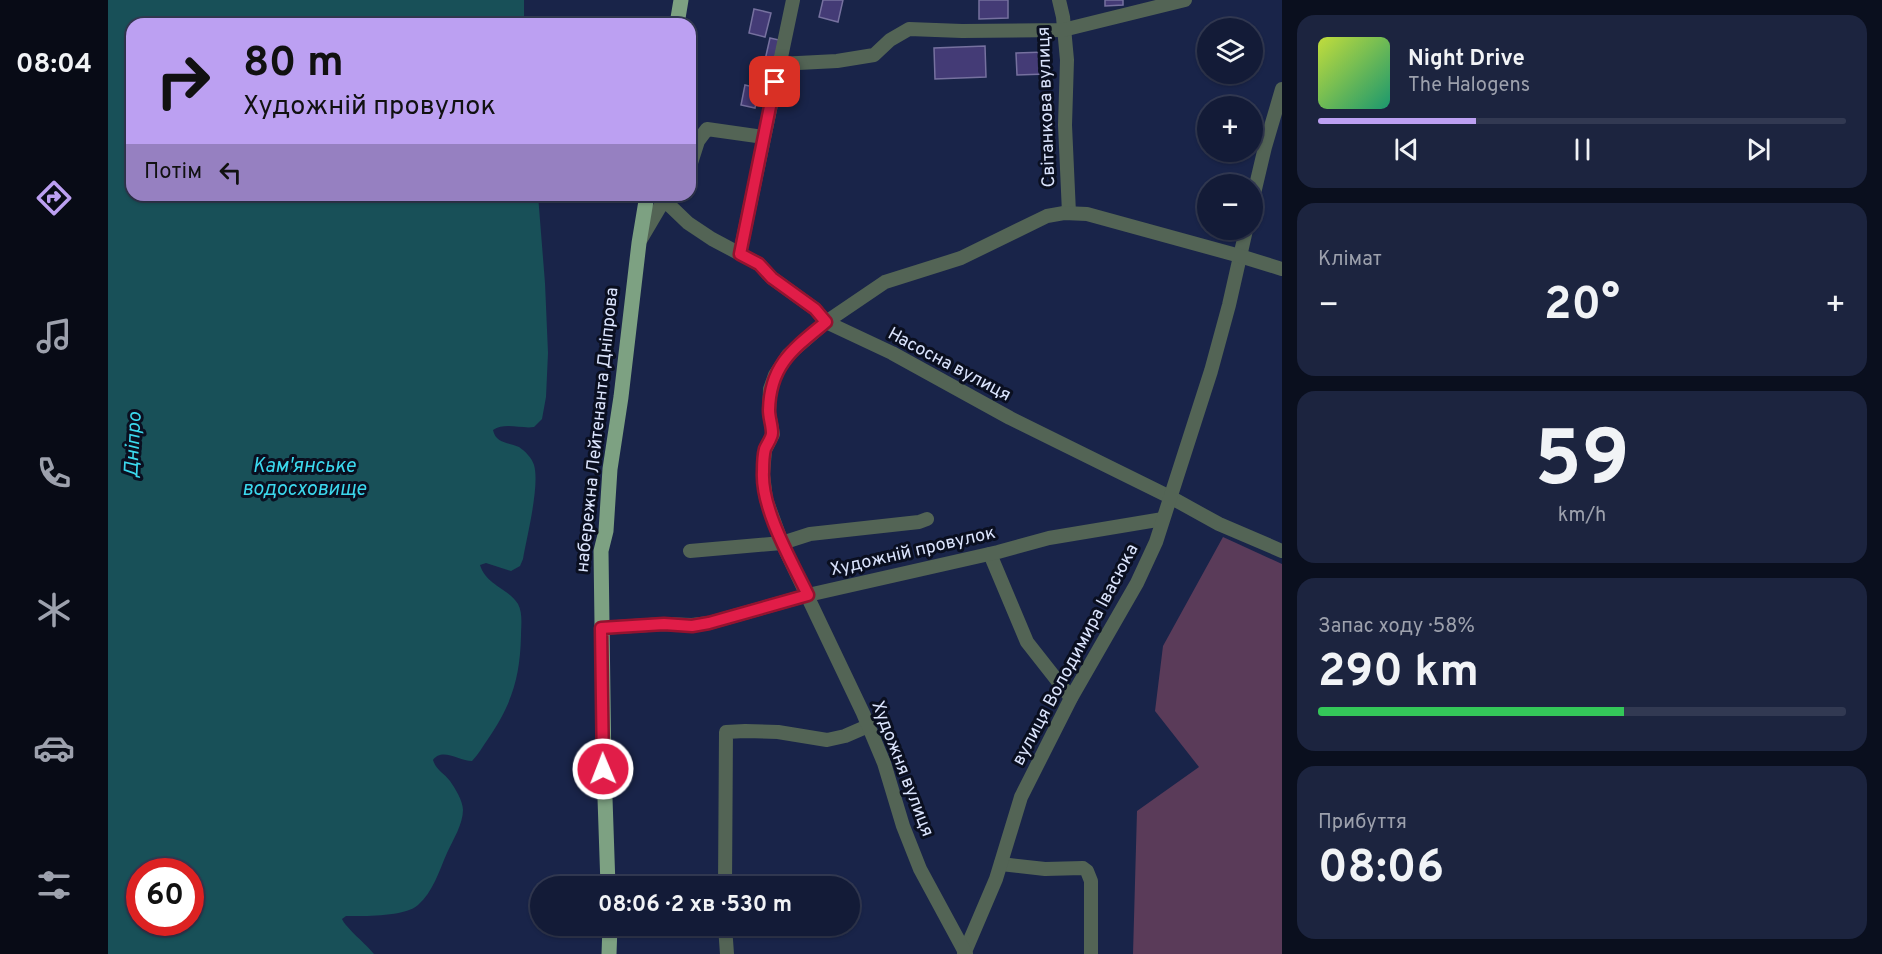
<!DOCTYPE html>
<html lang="uk">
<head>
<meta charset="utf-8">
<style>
	body { margin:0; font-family:Overpass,sans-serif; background:#1c243f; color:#f1f3f6; height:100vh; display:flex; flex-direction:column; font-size:22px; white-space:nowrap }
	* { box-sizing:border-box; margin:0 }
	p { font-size:20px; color:#9da1ad }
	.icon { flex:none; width:33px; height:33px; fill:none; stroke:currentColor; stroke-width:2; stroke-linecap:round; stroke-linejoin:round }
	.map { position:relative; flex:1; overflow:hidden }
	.panel { display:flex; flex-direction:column; gap:15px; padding:15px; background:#0a0f1e; width:600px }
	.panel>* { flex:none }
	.banner { position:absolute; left:18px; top:18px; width:570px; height:183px; border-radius:18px; box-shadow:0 2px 4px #0004,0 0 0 2px #323952; background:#bca0f2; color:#111; overflow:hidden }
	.fabs { position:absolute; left:1089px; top:18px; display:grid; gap:12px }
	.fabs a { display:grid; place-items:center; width:66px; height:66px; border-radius:50%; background:#131b37; box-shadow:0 2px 4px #0004,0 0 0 2px #323952; font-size:30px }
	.speed { position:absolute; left:18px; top:858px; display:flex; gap:12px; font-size:30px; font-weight:700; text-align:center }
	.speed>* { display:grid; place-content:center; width:78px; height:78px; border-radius:50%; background:#131b37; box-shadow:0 2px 4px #0004,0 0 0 2px #323952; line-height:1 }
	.speed .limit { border:9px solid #d22; background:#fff; color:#111 }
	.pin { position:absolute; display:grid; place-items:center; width:51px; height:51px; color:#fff; margin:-26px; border-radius:12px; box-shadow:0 3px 9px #0006 }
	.me { position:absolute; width:66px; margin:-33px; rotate:359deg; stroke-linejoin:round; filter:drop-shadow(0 0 4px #0008) }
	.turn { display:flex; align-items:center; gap:21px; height:126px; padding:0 18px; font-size:27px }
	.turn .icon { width:78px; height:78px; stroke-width:2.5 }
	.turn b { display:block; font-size:42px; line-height:51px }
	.then { display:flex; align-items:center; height:57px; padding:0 18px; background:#0003; gap:12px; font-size:22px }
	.big { font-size:45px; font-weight:700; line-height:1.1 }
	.panel .tile { flex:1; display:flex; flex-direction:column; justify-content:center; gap:9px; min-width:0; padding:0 21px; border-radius:18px; background:#1c243f }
	.panel .dial { align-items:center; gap:0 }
	.dial b { font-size:78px; line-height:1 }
	.song { display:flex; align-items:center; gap:18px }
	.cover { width:72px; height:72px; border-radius:9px; background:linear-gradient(135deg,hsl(70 70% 55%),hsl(160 70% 35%)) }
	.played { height:6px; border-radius:3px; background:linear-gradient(90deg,#bca0f2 30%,#323952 30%) }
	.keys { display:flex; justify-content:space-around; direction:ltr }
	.heat { display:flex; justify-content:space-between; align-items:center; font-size:33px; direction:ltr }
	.charge { height:9px; border-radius:4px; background:linear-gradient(90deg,#34c759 58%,#323952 0) }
	.trip { position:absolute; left:422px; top:876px; width:330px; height:60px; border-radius:30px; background:#131b37; box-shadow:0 2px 4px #0004,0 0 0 2px #323952; font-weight:700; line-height:60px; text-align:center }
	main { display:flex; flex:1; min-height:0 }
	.tabs { display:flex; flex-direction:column; width:108px; justify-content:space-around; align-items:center; background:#080b16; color:#9da1ad }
	.tabs .icon { width:42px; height:42px }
	.tabs .on { color:#bca0f2 }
	.tabs b { font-size:27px; color:#f1f3f6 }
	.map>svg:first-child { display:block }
	.green { fill:#5a3b59 }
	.water { fill:#185058; fill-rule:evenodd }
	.building { fill:#443b76; stroke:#76719f; stroke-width:1.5 }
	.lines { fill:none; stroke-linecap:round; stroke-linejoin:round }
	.street { stroke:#536455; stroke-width:14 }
	.primary { stroke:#7da182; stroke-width:15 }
	.route-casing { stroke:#92132f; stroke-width:15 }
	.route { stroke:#e11d48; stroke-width:10 }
	.labels { text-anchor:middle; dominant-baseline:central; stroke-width:6; stroke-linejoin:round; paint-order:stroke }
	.street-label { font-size:18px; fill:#dbe4fd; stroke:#0a0f20 }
	.water-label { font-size:20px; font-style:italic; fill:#3bd8ed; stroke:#0a0f20 }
</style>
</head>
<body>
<main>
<nav class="tabs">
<b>08:04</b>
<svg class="icon on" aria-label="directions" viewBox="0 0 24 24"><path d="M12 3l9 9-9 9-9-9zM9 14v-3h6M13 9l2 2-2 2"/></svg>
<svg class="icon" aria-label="music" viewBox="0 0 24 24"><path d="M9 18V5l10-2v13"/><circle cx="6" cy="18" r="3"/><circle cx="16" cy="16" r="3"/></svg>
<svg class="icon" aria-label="phone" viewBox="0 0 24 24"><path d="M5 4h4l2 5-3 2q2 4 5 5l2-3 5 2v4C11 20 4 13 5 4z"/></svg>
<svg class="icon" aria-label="climate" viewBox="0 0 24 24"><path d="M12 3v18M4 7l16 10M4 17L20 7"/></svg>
<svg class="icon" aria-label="car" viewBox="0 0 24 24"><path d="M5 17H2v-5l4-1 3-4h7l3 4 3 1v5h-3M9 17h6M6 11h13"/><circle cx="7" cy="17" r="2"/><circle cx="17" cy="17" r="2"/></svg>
<svg class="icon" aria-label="filters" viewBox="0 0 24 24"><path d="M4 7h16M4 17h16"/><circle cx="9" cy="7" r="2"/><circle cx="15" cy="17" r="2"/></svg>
</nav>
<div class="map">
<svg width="1174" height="954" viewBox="0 0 1174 954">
	<rect width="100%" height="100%" fill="#192449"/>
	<polygon class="green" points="1115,537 1174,564 1174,954 1025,954 1029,811 1091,767 1047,711 1055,646"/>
	<path class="water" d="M0 0H416V24H24V195H430L437 283 440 353 438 397 434 419 426 427C413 429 397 422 385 430 388 444 400 442 411 447 417 451 424 458 426 465 432 485 419 536 415 559L412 566 403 571 378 563 372 565C378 585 400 588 410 604 415 613 413 626 413 636 412 677 404 704 380 739 375 746 370 755 364 761 351 761 334 747 325 760 328 770 336 773 342 781 347 788 355 801 355 810 355 824 345 840 339 853 331 871 325 892 310 905 297 917 256 916 238 916L234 919C237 927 259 945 266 954H0ZM32 872H82V922H32Z"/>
	<g class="building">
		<polygon points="715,0 735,0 730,22 711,17"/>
		<polygon points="871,0 900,0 900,18 871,19"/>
		<polygon points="997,0 1015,0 1015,5 997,6"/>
		<polygon points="646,9 663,13 657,37 641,33"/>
		<polygon points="662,38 671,40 666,62 657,60"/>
		<polygon points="877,46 878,77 827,79 826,48"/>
		<polygon points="937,52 938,74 909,75 908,53"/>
		<polygon points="637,85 650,88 649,90 656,92 653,104 648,103 647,108 633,105"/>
	</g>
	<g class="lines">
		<g class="street">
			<polyline points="951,0 955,17 959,60 957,125 961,213"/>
			<polyline points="671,64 729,61 766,55 782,40 801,29 854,31 955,30 1077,0"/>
			<polyline points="582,166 590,141 599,129 656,137"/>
			<polyline points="1144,202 1157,147 1174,89"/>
			<polyline points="533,239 556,200 580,223 604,239 651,264 664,278 707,309 718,322 784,353 902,418 1062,497 1111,524 1174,551"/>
			<polyline points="632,253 685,0"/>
			<polyline points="582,551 674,543 702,534 811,522 819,519"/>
			<polyline points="882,554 919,642 963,698"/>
			<polyline points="493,628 556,624 584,625 601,623 700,595 890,552 941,538 1055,519"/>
			<polyline points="893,864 937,869 975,868 979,871 983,881 983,954"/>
			<polyline points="617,886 618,732 637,731 670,732 719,740 737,736 760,726"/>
			<polyline points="617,926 619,954"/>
			<polyline points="856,954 888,879 913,797 963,698 1029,583 1048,542 1103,371 1121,305 1138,230"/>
			<polyline points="858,954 812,869 795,826 776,763 755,713 674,543 658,499 655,474 657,450 665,434 661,413 662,389 667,375 680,355 718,322 777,282 853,258 939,216 956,213 979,214 1132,256 1174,269"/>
		</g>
		<g class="primary">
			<polyline points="569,24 573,0"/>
			<polyline points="500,886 496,769 493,551 498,531 502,469 513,397 531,243 539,195"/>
			<polyline points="501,954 502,926"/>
		</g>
	</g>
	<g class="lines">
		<g class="route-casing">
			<path id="route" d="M495 769 493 628 556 624 584 626 601 623 700 595C684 562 653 509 655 472 655 465 655 456 657 449 659 444 664 438 664 433 664 425 661 418 661 410 662 365 685 349 718 322L707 309 664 278 651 264 632 254 667 82"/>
		</g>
		<use href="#route" class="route"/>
	</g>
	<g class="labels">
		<g class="street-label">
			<text transform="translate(939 107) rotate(-92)">Світанкова вулиця</text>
			<text transform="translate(841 365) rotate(28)">Насосна вулиця</text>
			<text transform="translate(490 430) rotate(-84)">набережна Лейтенанта Дніпрова</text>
			<text transform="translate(805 552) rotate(-13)">Художній провулок</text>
			<text transform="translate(968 655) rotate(-62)">вулиця Володимира Івасюка</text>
			<text transform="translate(794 769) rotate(69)">Художня вулиця</text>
		</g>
		<g class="water-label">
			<text transform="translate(26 445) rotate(-87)">Дніпро</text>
			<text x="196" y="467">Кам'янське<tspan x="196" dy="23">водосховище</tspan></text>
		</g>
	</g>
</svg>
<div class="fabs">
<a><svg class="icon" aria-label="layers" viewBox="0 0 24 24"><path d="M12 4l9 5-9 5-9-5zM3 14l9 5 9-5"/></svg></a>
<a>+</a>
<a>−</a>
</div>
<div class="speed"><div class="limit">60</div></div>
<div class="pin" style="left:667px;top:82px;background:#d93025"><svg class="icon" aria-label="arrive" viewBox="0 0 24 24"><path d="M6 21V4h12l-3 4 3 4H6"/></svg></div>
<svg class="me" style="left:495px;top:769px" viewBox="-20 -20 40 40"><circle r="17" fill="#e11d48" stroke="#fff" stroke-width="3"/><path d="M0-11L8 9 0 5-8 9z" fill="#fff"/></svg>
<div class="trip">08:06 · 2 хв · 530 m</div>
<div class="banner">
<div class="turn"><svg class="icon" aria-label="right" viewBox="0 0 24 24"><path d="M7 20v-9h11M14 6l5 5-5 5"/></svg><div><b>80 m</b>Художній провулок</div></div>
<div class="then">Потім<svg class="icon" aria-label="left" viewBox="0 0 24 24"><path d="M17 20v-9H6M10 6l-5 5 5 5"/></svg></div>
</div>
</div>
<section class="panel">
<div class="tile">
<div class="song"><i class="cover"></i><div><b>Night Drive</b><p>The Halogens</p></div></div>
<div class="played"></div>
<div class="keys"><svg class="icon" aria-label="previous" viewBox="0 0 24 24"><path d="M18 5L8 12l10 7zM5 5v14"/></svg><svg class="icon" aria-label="pause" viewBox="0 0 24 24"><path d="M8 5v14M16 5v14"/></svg><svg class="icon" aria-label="next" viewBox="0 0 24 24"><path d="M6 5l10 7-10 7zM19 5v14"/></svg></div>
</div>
<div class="tile"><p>Клімат</p>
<div class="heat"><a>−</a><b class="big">20°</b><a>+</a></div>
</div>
<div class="tile dial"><b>59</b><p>km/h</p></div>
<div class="tile"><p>Запас ходу · 58%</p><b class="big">290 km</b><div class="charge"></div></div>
<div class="tile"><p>Прибуття</p><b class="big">08:06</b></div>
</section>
</main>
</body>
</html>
